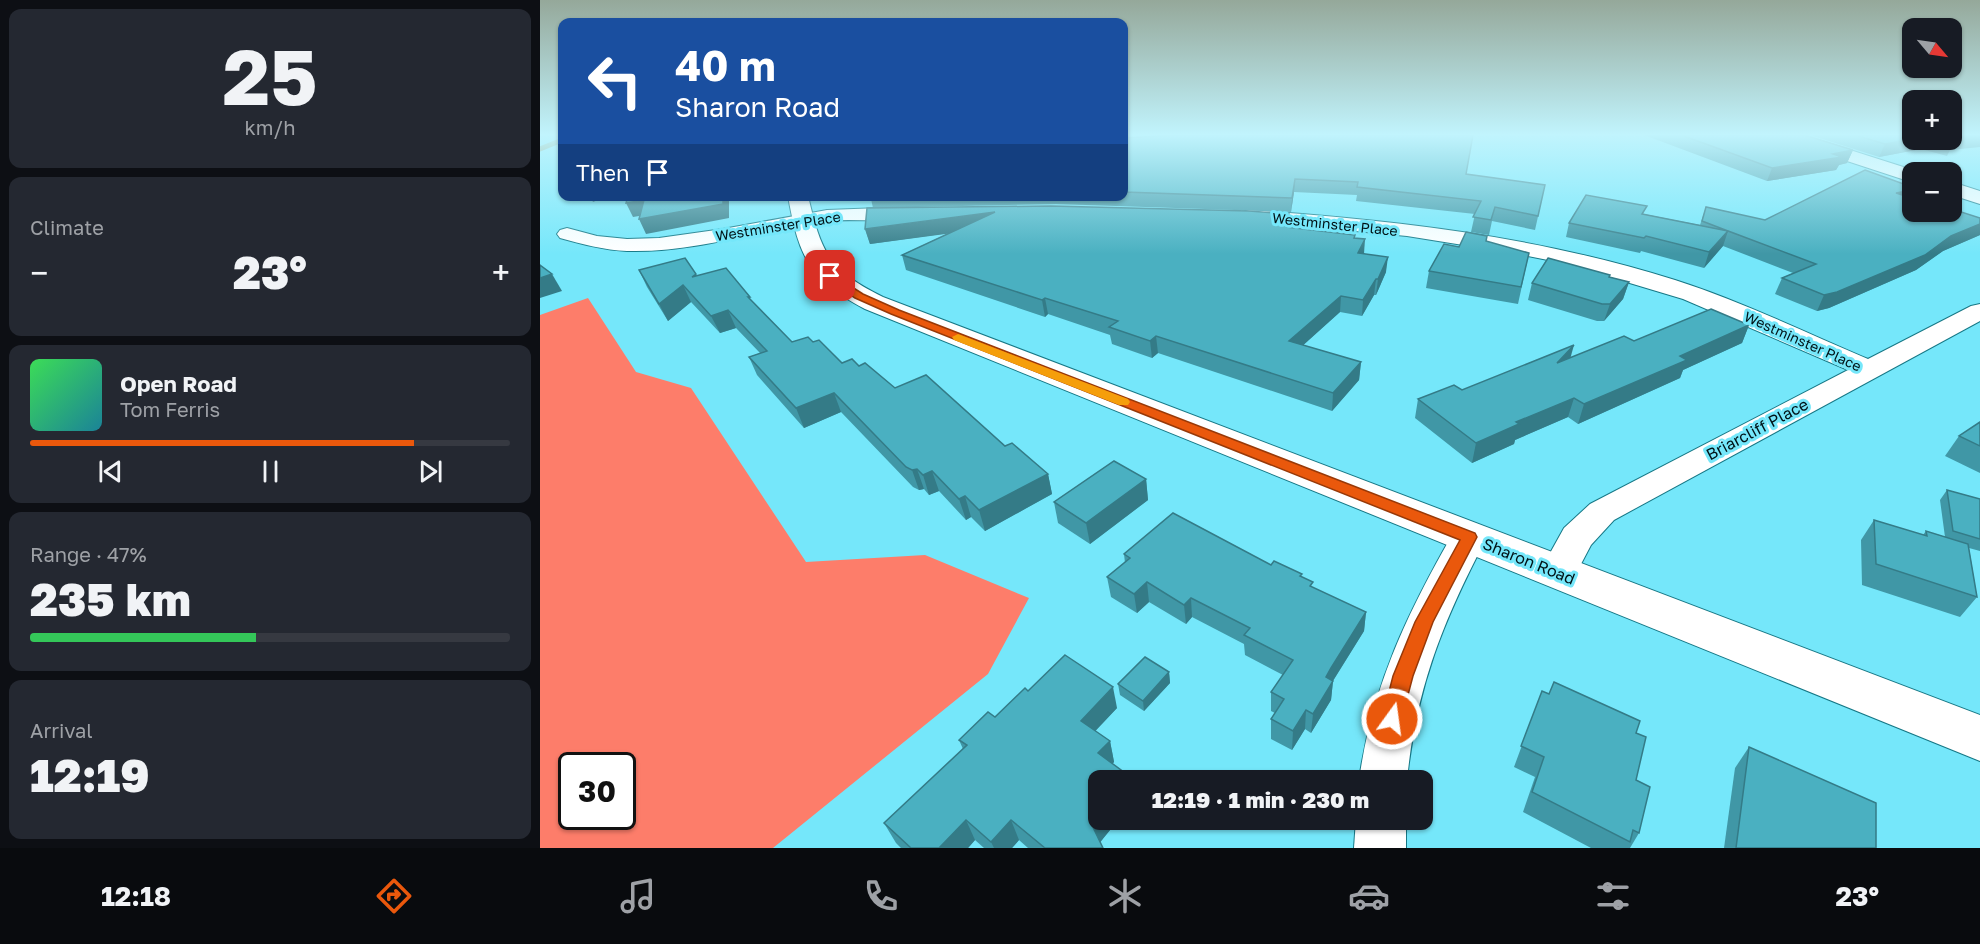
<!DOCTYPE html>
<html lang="en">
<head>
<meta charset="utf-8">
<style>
	body { margin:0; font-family:"Golos Text",sans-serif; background:#242831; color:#f1f3f6; height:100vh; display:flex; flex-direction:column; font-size:22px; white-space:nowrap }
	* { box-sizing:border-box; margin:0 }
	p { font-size:20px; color:#9ea1a6 }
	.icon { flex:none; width:33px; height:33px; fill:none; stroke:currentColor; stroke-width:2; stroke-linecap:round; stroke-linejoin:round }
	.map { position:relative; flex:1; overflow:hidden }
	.panel { display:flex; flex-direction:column; gap:9px; padding:9px; background:#0d0f14; width:540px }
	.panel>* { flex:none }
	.banner { position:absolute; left:18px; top:18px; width:570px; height:183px; border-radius:12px; box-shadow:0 2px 4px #0004; background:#1a4fa0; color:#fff; overflow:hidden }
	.needle { width:39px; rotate:119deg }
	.buttons { position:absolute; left:1362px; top:18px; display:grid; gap:12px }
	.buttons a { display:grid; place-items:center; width:60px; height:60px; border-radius:12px; background:#171b24; box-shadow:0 2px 4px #0004; font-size:30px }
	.speed { position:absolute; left:18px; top:752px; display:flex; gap:12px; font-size:30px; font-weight:700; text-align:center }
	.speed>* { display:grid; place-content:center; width:78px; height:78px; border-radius:50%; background:#171b24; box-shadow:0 2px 4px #0004; line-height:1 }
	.speed .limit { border:3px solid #111; border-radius:9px; background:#fff; color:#111 }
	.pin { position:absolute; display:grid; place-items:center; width:51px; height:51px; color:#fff; margin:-26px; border-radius:12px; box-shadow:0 3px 9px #0006 }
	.me { position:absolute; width:66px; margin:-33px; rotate:14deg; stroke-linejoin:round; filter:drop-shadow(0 0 4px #0008) }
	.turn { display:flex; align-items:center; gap:21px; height:126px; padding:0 18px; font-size:27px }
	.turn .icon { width:78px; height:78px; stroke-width:2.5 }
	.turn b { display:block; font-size:42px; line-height:51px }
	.then { display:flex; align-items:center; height:57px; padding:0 18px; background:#0003; gap:12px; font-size:22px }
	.big { font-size:45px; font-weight:800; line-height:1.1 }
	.panel .card { flex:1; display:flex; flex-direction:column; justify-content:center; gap:9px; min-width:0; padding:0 21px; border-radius:12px; background:#242831 }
	.panel .dial { align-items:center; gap:0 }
	.dial b { font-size:78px; line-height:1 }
	.song { display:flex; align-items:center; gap:18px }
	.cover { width:72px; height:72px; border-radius:9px; background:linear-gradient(135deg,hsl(130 70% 55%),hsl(190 70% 35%)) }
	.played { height:6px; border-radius:3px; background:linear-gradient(90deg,#ea580c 80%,#363941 80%) }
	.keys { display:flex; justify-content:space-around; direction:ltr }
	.heat { display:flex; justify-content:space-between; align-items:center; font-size:33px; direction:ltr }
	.charge { height:9px; border-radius:4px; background:linear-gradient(90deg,#34c759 47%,#363941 0) }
	.trip { position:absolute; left:548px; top:770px; width:345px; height:60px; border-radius:12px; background:#171b24; box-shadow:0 2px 4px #0004; font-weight:800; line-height:60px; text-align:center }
	.tab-bar { display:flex; height:96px; justify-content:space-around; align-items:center; background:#090b0e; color:#9ea1a6 }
	.tab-bar .icon { width:42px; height:42px }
	.tab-bar .active { color:#ea580c }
	.tab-bar b { font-size:27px; color:#f1f3f6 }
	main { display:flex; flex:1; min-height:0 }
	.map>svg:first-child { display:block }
	.green { fill:#fd7d6a; fill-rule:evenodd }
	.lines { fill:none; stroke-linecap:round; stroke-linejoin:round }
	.stream { stroke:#826e21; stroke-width:5 }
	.street-casing { stroke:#177886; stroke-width:2 }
	.secondary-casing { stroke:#177886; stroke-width:2 }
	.street { fill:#fff; fill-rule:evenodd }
	.secondary { fill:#fff; fill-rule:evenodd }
	.wall { fill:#4097a6 }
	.shaded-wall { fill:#347b87 }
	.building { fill:#4ab0c1; stroke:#347b87; stroke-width:1.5 }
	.route { fill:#ea580c; stroke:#983908; stroke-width:1.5 }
	.slow { fill:#f59e0b }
	.labels { text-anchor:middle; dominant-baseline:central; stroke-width:6; stroke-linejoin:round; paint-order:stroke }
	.far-street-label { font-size:14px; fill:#001216; stroke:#75e7fa }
	.street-label { font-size:16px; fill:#001216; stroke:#75e7fa }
</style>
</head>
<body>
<main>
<section class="panel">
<div class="card dial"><b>25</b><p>km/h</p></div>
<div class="card"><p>Climate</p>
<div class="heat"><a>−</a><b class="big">23°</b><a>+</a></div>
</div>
<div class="card">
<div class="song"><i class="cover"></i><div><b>Open Road</b><p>Tom Ferris</p></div></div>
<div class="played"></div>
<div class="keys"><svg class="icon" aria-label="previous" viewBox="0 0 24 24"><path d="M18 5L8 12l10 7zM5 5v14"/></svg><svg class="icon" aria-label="pause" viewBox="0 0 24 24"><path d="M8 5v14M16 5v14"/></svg><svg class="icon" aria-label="next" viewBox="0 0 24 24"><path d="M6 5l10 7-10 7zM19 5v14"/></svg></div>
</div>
<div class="card"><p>Range · 47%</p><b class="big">235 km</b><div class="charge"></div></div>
<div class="card"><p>Arrival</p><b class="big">12:19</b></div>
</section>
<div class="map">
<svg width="1440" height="848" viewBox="0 0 1440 848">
	<rect width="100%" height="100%" fill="#75e7fa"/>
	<path class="green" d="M48 298 96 372 151 388 266 562 385 555 489 598 448 674 233 848H0V315ZM32 765H82V816H32Z"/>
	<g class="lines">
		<polyline class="stream" points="0,149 22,140"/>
		<g class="street-casing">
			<g id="street">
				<path d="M368 207 375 209 378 213 375 217C347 224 316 218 288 221 221 229 156 253 87 251 64 250 42 244 20 238L17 234 20 230 27 228 57 236 87 239 119 238 183 229 287 210Z"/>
				<path d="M709 210C853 220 996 236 1135 280 1201 301 1264 332 1328 359L1431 306 1440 304V321L1074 520 1051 545 1031 583 1018 587 1005 583 999 573 1024 528 1050 504 1308 370 1143 299 1023 263 973 253 867 236 702 220 699 216 702 212Z"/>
				<path d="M929 524 942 528 947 537C904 619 876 687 867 780H819C833 683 868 612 916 528Z"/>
				<polygon points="816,819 866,819 866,848 814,848"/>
			</g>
		</g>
		<g class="secondary-casing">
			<g id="secondary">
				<polygon points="1238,135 1263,135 1379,172 1372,172 1372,182 1365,180 1240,139"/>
				<polygon points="1412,182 1440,191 1440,204 1412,195"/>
				<path d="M248 196H268C282 255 289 270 343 297L1440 715V761L325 309C269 279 259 258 248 196Z"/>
			</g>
		</g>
		<use href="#street" class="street"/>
		<use href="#secondary" class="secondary"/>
	</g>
	<g class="wall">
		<polygon points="1104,135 1264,135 1313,150 1307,163 1299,165 1296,170 1227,181"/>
		<polygon points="1270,135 1372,135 1372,140 1412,140 1440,135 1410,150 1407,156 1381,149 1339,157"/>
		<polygon points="584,138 926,174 1005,185 995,230 952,221 949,235 931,232 935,214 816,201 817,195 754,192 751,212 516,204 333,208 331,199 327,200 325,196 584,196"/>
		<polygon points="1372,187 1372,198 1440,218 1440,235 1403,251 1376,270 1289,308 1277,311 1235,294 1242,278 1253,273 1183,246 1164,268 1101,251 1100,253 1026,237 1029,223 1104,214 1160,225 1166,207 1225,220"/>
		<polygon points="749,227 815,235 815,238 824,253 846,272 836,295 834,295 822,316 800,312 763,345 821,362 819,380 792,411 618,353 612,358 572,344 570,335 508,314 505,317 366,270 362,255 409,233 330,244 325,229"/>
		<polygon points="946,242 989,253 978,304 886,288 889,271 919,247"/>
		<polygon points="99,270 156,276 212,301 252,342 273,342 302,363 319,366 355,388 465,446 508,474 512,494 445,531 431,517 426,520 399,491 389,495 384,489 379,490 373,487 301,412 264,428 217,375 209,357 220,353 196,328 180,333 151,302 128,321 107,287"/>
		<polygon points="1070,275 1070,277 1089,282 1083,299 1064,321 1057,321 988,300 992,283"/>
		<polygon points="1209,325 1202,343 1143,370 1140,378 1038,424 1028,417 975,440 974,444 932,463 875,418 878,399 922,390 1030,358 1094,341"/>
		<polygon points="1440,422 1440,473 1405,456 1419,436"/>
		<polygon points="606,479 608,500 550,544 518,523 514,502"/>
		<polygon points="1407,490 1440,499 1440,551 1429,548 1437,597 1420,617 1322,585 1321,540 1334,520 1383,535 1386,531 1405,537 1400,500"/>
		<polygon points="584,554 731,565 762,577 772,588 826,612 824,631 793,681 791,700 771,733 765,729 752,750 731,739 731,719 735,713 731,711 731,692 743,675 705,655 704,644 652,617 646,624 609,602 597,613 571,597 567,577 585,563"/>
		<polygon points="629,672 630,683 604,711 580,695 578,684"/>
		<polygon points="488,691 577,708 555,731 570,741 574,762 572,764 558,819 579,819 560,842 563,848 488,848 479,840 472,848 444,848 435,840 428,848 361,848 356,843 344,823 423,749 419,740 455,717"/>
		<polygon points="1002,691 1096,733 1096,780 1099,833 1090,848 1051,848 983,812 995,777 974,767"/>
		<polygon points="1209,747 1336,848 1184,848 1195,768"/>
	</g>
	<g class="shaded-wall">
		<polygon points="1440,135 1440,147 1410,150 1413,143 1414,138"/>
		<polygon points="1372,139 1386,140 1381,149 1339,157 1345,144"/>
		<polygon points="1313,150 1307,163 1299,165 1296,170 1227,181 1232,168"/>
		<polygon points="755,179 754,192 751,212 752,198"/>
		<polygon points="1372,190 1372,196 1369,202 1356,193"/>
		<polygon points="50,196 68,196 53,202"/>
		<polygon points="183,196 189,196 189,218 106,234 99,219"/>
		<polygon points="326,196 330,196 331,199 327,200"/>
		<polygon points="104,200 111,214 93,217 86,203"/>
		<polygon points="455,212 458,227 330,244 325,229"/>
		<polygon points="1440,224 1440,235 1403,251 1376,270 1289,308 1277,311 1284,295 1411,236"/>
		<polygon points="1188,231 1183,246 1164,268 1169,252"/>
		<polygon points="825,239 824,254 818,253"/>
		<polygon points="848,257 846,272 836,295 838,279"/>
		<polygon points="12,274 22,291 0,298 0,278"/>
		<polygon points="836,279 834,295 822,316 823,300"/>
		<polygon points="1089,282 1083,299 1064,321 1070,304"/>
		<polygon points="143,285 151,302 128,321 119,304"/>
		<polygon points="801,296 800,312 749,358 749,341"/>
		<polygon points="505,298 508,314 505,317 502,300"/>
		<polygon points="188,310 196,328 180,333 171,316"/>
		<polygon points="1209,325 1202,343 1143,370 1140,378 1038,424 1044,404 1140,356"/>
		<polygon points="616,336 618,353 612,358 610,341"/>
		<polygon points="1034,345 1029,363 1017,363"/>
		<polygon points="821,362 819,380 792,411 793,393"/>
		<polygon points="294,393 301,412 264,428 256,408"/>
		<polygon points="1034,398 1028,417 975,440 974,444 932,463 936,443 976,422"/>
		<polygon points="377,469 384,489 379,490 372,470"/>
		<polygon points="392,471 399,491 389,495 383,475"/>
		<polygon points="508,474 512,494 445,531 439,510"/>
		<polygon points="606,479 608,500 550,544 546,523"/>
		<polygon points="425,496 431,517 426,520 419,499"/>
		<polygon points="607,582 609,602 597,613 594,594"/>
		<polygon points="651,598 652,617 646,624 644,605"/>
		<polygon points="826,612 824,631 789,687 793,681 791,700 771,733 773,714 786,677 791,668"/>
		<polygon points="629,672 630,683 604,711 603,701"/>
		<polygon points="573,687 577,708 546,741 541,721"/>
		<polygon points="766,710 765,729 752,750 753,731"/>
		<polygon points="570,741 574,762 563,774 558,753"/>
		<polygon points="558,819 579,819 558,845 552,825"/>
		<polygon points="426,820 435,840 428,848 399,848"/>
		<polygon points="471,820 479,840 472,848 454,848 451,842"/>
	</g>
	<g class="building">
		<polygon points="637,135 933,135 926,174 1005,185 998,216 955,207 951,220 933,217 941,201 817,187 818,182 755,179 752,198 584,192 584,138"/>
		<polygon points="1141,135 1264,135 1313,150 1293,154 1302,157 1232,168"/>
		<polygon points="1315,135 1372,135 1372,139 1345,144"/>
		<polygon points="1412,135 1440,135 1414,138 1413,143 1399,140 1412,140"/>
		<polygon points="1325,170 1372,187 1372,190 1356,193 1372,198 1372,212 1412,212 1412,209 1440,218 1440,224 1411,236 1385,255 1297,292 1284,295 1242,278 1276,264 1188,231 1169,252 1106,236 1104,238 1029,223 1046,195 1107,206 1102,214 1188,231 1162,221 1166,207 1225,220"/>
		<polygon points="88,196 183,196 183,204 99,219 104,200 86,203"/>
		<polygon points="511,206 709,211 749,214 747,227 815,235 814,238 825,239 818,253 848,257 838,279 836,279 823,300 801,296 749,341 821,362 793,393 616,336 610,341 569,327 578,321 505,298 502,300 362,255 455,212 325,229 327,208"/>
		<polygon points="926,232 947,236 946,241 989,253 981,287 889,271 904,244 919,247"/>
		<polygon points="145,258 156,274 152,277 186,268 210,297 208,297 252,342 268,337 273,342 279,340 302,363 312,359 319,366 325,363 355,388 386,375 465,446 472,443 508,474 439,510 425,496 419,499 392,471 383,475 377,469 372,470 366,467 294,393 256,408 209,357 227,351 188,310 171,316 143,285 119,304 99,270"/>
		<polygon points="1008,258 1070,275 1069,277 1089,282 1070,304 1062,304 992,283"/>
		<polygon points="0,265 12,274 0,278"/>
		<polygon points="1171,309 1209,325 1140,356 1147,360 1044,404 1034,398 976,422 979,424 936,443 878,399 914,385 922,390 1034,345 1017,363 1084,336 1094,341"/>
		<polygon points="1440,422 1440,446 1419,436"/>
		<polygon points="574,461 606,479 546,523 514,502"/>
		<polygon points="1407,490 1440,499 1440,539 1413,531"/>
		<polygon points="633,513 731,565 734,561 762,574 760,576 773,582 770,586 826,612 791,668 786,677 793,681 773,714 766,710 753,731 731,719 744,699 731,692 753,660 704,635 710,628 651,598 644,605 607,582 594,594 567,577 590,558 584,554"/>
		<polygon points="1334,520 1387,536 1386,531 1428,544 1437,597 1336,564"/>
		<polygon points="525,655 573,687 541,721 570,741 558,753 592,778 590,780 558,780 558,818 552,825 563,848 505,848 471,820 451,842 426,820 399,848 371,848 344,823 427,745 419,740 448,712 455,717 485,688 488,691"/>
		<polygon points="605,657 629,672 603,701 578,684"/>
		<polygon points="1014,682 1100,721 1096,733 1106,737 1096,780 1110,787 1099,833 1093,830 1090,842 992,792 1004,757 981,746 1002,691 1009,694"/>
		<polygon points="1209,747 1336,803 1336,848 1196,848"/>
	</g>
	<linearGradient id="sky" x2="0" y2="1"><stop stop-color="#95a89a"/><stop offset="0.53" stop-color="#c1f4fd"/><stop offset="1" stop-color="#c1f4fd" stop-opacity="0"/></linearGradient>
	<rect width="1440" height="254" fill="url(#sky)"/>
	<polygon class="route" points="290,273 323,294 359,310 935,533 937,537 893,622 873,676 860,725 852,728 845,725 842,719 853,676 875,622 920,540 351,314 315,298 286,278 285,276"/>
	<polygon class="slow" points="418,334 588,399 590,402 588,405 579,405 414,340 412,337"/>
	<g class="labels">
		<g class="far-street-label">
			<text transform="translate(795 224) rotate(6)">Westminster Place</text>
			<text transform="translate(238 226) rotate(-9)">Westminster Place</text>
			<text transform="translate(1263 341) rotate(24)">Westminster Place</text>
		</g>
		<g class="street-label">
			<text transform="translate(1217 429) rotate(-28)">Briarcliff Place</text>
			<text transform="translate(989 561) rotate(22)">Sharon Road</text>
		</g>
	</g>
</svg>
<div class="buttons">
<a><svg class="needle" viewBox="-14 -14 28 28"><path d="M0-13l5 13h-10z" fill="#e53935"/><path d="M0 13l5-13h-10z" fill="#9ea1a6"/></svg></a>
<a>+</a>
<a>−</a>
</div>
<div class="speed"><div class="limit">30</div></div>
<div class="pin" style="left:290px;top:276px;background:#d93025"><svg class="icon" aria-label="arrive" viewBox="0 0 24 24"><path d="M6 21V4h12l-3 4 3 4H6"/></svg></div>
<svg class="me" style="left:852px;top:719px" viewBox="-20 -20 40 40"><circle r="17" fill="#ea580c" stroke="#fff" stroke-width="3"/><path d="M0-11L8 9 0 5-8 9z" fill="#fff"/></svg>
<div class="trip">12:19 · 1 min · 230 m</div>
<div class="banner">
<div class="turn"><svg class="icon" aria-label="left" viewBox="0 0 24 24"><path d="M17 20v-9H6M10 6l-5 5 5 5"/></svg><div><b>40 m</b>Sharon Road</div></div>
<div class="then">Then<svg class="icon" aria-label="arrive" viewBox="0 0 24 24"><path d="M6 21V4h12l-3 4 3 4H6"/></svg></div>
</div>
</div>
</main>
<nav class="tab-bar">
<b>12:18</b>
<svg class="icon active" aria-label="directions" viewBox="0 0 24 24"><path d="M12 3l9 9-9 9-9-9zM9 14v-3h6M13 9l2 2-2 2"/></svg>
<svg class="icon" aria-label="music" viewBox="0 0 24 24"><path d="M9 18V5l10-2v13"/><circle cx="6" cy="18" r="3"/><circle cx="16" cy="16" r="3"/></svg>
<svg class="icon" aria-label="phone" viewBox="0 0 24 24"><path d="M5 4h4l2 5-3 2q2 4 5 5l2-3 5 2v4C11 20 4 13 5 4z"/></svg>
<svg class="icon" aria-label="climate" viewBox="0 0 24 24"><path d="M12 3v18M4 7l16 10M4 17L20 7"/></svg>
<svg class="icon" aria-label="car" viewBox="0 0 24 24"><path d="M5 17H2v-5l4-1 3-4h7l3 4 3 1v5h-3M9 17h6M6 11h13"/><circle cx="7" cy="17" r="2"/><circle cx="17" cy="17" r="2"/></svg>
<svg class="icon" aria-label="filters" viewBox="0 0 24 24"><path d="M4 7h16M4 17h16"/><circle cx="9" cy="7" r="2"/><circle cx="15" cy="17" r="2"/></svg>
<b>23°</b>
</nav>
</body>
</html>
